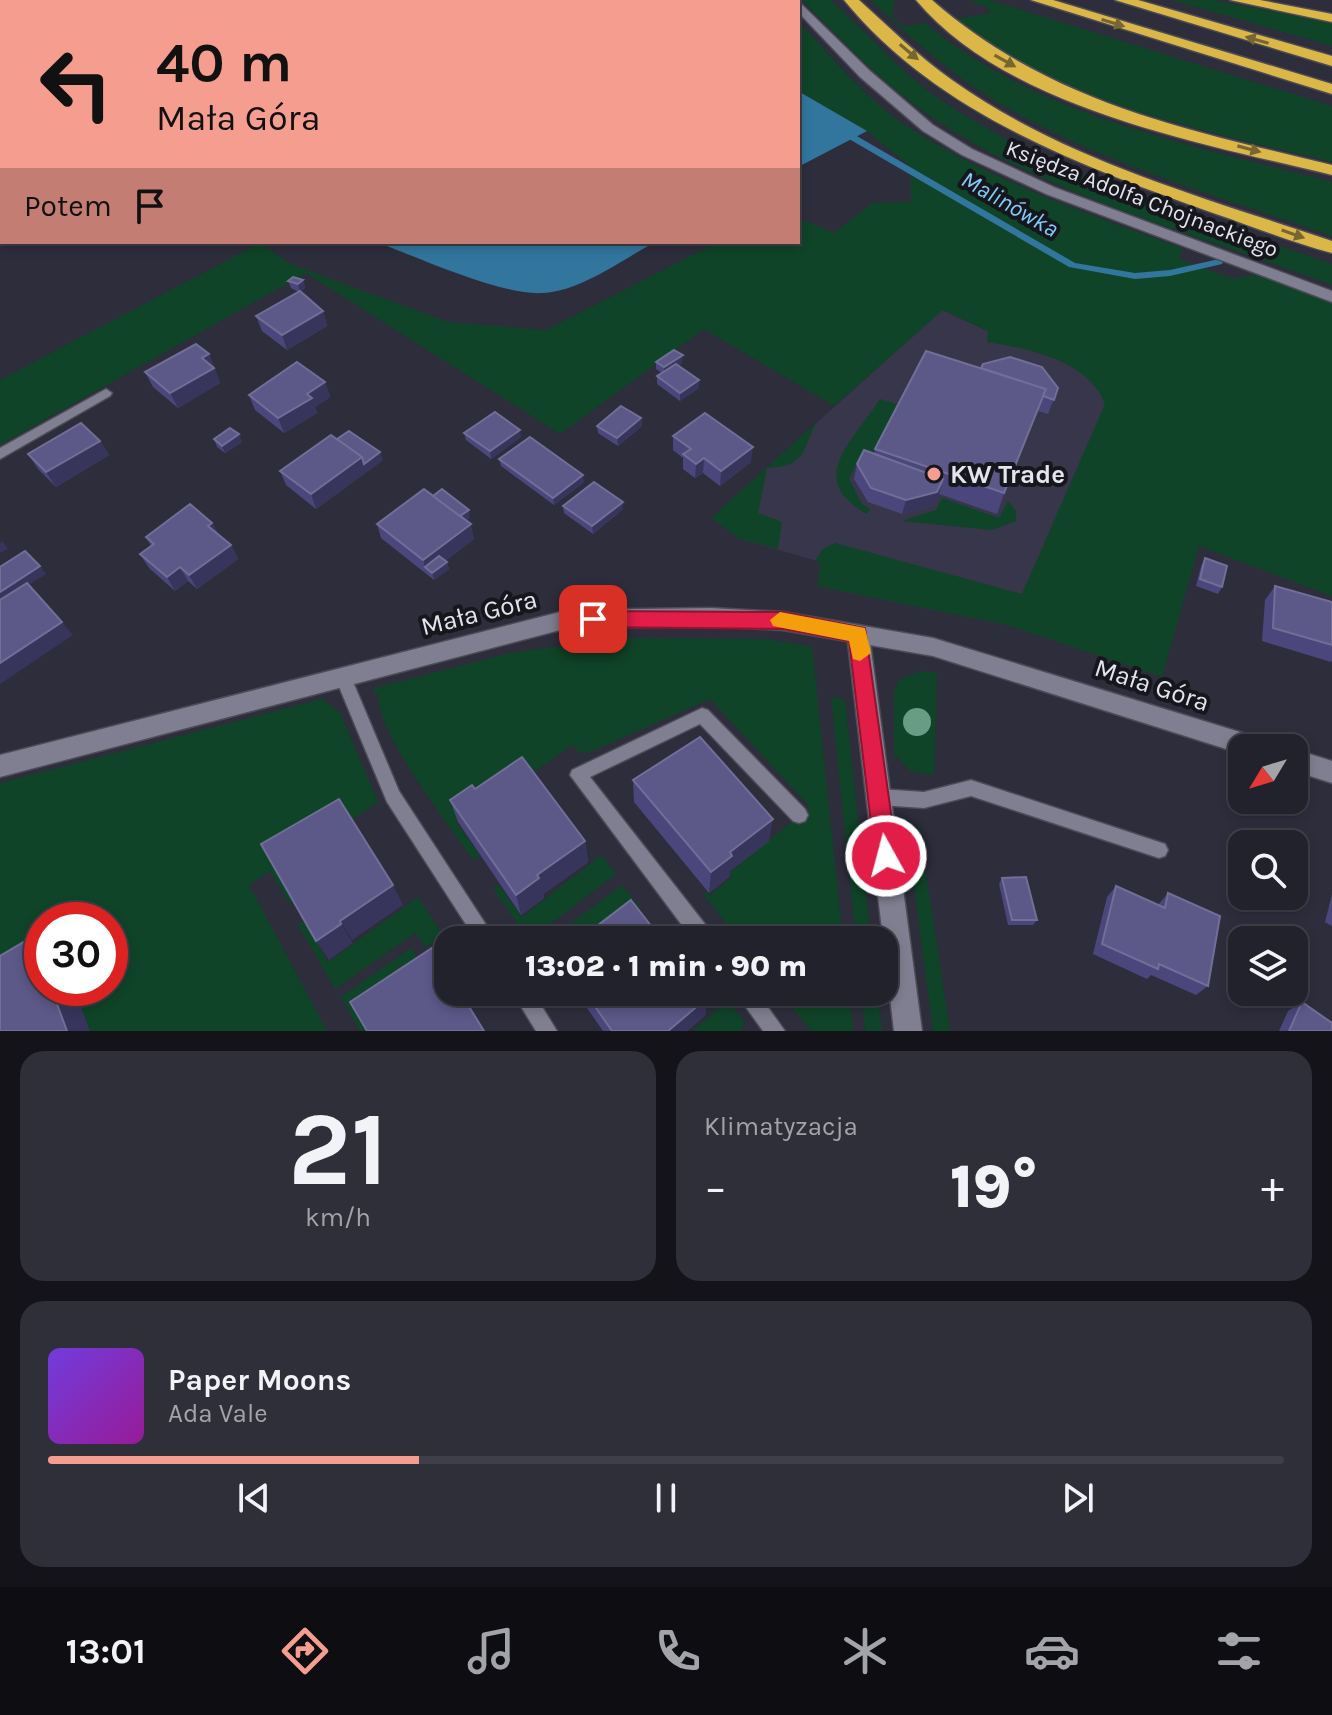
<!DOCTYPE html>
<html lang="pl">
<head>
<meta charset="utf-8">
<style>
	body { margin:0; font-family:Karla,sans-serif; background:#2e2f39; color:#f1f3f6; height:100vh; display:flex; flex-direction:column; font-size:30px; white-space:nowrap }
	* { box-sizing:border-box; margin:0 }
	p { font-size:26px; color:#a2a4aa }
	.icon { flex:none; width:44px; height:44px; fill:none; stroke:currentColor; stroke-width:2; stroke-linecap:round; stroke-linejoin:round }
	.map { position:relative; height:1031px; overflow:hidden }
	.details { display:flex; flex-direction:column; gap:20px; padding:20px; background:#131319; flex:1 }
	.details>* { flex:none }
	.hud { position:absolute; left:0px; top:0px; width:800px; height:244px; box-shadow:0 4px 12px #0003,0 0 0 2px #3f3f49; background:#f59d8f; color:#111; overflow:hidden }
	.needle { width:52px; rotate:232deg }
	.tools { position:absolute; left:1228px; top:734px; display:grid; gap:16px }
	.tools a { display:grid; place-items:center; width:80px; height:80px; border-radius:16px; background:#22222d; box-shadow:0 4px 12px #0003,0 0 0 2px #3f3f49; font-size:40px }
	.speed { position:absolute; left:24px; top:902px; display:flex; gap:16px; font-size:40px; font-weight:700; text-align:center }
	.speed>* { display:grid; place-content:center; width:104px; height:104px; border-radius:50%; background:#22222d; box-shadow:0 4px 12px #0003,0 0 0 2px #3f3f49; line-height:1 }
	.speed .limit { border:12px solid #d22; background:#fff; color:#111 }
	.pin { position:absolute; display:grid; place-items:center; width:68px; height:68px; color:#fff; margin:-34px; border-radius:16px; box-shadow:0 4px 12px #0006 }
	.me { position:absolute; width:88px; margin:-44px; rotate:353deg; stroke-linejoin:round; filter:drop-shadow(0 0 6px #0008) }
	.turn { display:flex; align-items:center; gap:28px; height:168px; padding:0 24px; font-size:36px }
	.turn .icon { width:104px; height:104px; stroke-width:2.5 }
	.turn b { display:block; font-size:56px; line-height:68px }
	.then { display:flex; align-items:center; height:76px; padding:0 24px; background:#0003; gap:16px; font-size:30px }
	.big { font-size:60px; font-weight:800; line-height:1.1 }
	.details .tile { flex:1; display:flex; flex-direction:column; justify-content:center; gap:12px; min-width:0; padding:0 28px; border-radius:24px; background:#2e2f39 }
	.details .dial { align-items:center; gap:0 }
	.dial b { font-size:104px; line-height:1 }
	.song { display:flex; align-items:center; gap:24px }
	.cover { width:96px; height:96px; border-radius:12px; background:linear-gradient(135deg,hsl(260 70% 55%),hsl(300 70% 35%)) }
	.played { height:8px; border-radius:4px; background:linear-gradient(90deg,#f59d8f 30%,#3f3f49 30%) }
	.keys { display:flex; justify-content:space-around; direction:ltr }
	.heat { display:flex; justify-content:space-between; align-items:center; font-size:44px; direction:ltr }
	.details .tiles { flex:1; display:grid; gap:20px; grid-template-columns:1fr 1fr }
	.tile:last-child { grid-column:span 2 }
	.trip { position:absolute; left:434px; top:926px; width:464px; height:80px; border-radius:24px; background:#22222d; box-shadow:0 4px 12px #0003,0 0 0 2px #3f3f49; font-weight:800; line-height:80px; text-align:center }
	.dock { display:flex; height:128px; justify-content:space-around; align-items:center; background:#0e0e12; color:#a2a4aa }
	.dock .icon { width:56px; height:56px }
	.dock .active { color:#f59d8f }
	.dock b { font-size:36px; color:#f1f3f6 }
	.map>svg:first-child { display:block }
	.built { fill:#37364a }
	.green { fill:#0f4428 }
	.water { fill:#32769e }
	.lines { fill:none; stroke-linecap:round; stroke-linejoin:round }
	.stream { fill:#32769e; fill-rule:evenodd }
	.lane-casing { stroke:#4c4b57; stroke-width:3 }
	.street-casing { stroke:#4c4b57; stroke-width:3 }
	.secondary-casing { stroke:#4c4b57; stroke-width:3 }
	.highway-casing { stroke:#4c4b57; stroke-width:3 }
	.lane { fill:#7f7f91; fill-rule:evenodd }
	.street { fill:#7f7f91; fill-rule:evenodd }
	.secondary { fill:#7f7f91; fill-rule:evenodd }
	.highway { fill:#dab746; fill-rule:evenodd }
	.tree { fill:#689d83 }
	.wall { fill:#4b477c }
	.shaded-wall { fill:#38355d }
	.building { fill:#5c5888; stroke:#716e98; stroke-width:2 }
	.oneway { fill:#786632 }
	.route { fill:#e11d48; stroke:#92132f; stroke-width:2 }
	.slow { fill:#f59e0b }
	.poi-dot { fill:#f59d8f; stroke:#16161d; stroke-width:3 }
	.labels { text-anchor:middle; dominant-baseline:central; stroke-width:8; stroke-linejoin:round; paint-order:stroke }
	.far-street-label { font-size:22px; fill:#e4e4ee; stroke:#16161d }
	.far-water-label { font-size:24px; font-style:italic; fill:#84ccfb; stroke:#16161d }
	.poi-label { font-size:26px; font-weight:bold; fill:#e4e4ee; stroke:#16161d; text-anchor:start }
	.street-label { font-size:26px; fill:#e4e4ee; stroke:#16161d }
</style>
</head>
<body>
<div class="map">
<svg width="1332" height="1031" viewBox="0 0 1332 1031">
	<rect width="100%" height="100%" fill="#2d2d3c"/>
	<polygon class="built" points="942,310 1029,350 1128,383 1007,625 817,586 821,562 740,539 711,518"/>
	<g class="green">
		<path d="M802 0H830C867 31 898 71 938 98 1055 178 1200 217 1332 264V285C1199 235 1039 194 923 111 878 79 840 39 802 0Z"/>
		<path d="M870 0H894L892 16 903 27 925 23C1039 118 1193 145 1332 182V236C1210 193 1075 157 968 83 933 58 902 29 870 0Z"/>
		<path d="M968 0H989L1332 106V162C1204 131 1061 103 956 19L991 13 987 7Z"/>
		<polygon points="1171,0 1212,0 1332,23 1332,46"/>
		<path d="M798 21C832 57 866 100 908 127 993 182 1088 214 1182 248L1179 259 1233 279 1255 274 1332 304V596L1199 546 1162 677 1007 625 817 586 821 563 815 561 823 549 835 543 1022 594 1105 404C1090 361 1027 348 987 342L988 331 943 310 834 406 704 329 560 434 306 273 0 445V380L260 243 291 264 448 322 546 330 718 242H798V218L834 233 872 203 911 202V167L867 131 798 91Z"/>
		<path d="M880 399 900 405 868 467 857 462 849 479 862 504 870 509 867 514C805 480 852 442 880 399Z"/>
		<path d="M816 423C801 454 805 466 767 468L758 513 782 522 778 549 740 539 711 518Z"/>
		<polygon points="942,498 999,518 1008,501 1016,511 1016,521 992,530 902,521 936,510"/>
		<path d="M620 638 767 639 812 647 843 940H739L703 894 706 892 710 895 732 877 729 873 810 807 710 699 588 753 579 752 572 745 483 808 480 805 456 821 480 856 473 860C449 825 377 734 378 694L374 692V688L511 653Z"/>
		<polygon points="922,671 937,673 934,775 910,771 894,754 894,692 899,680"/>
		<polygon points="831,697 845,700 871,940 856,940"/>
		<polygon points="322,699 340,713 378,802 350,821 290,905 270,871 249,885 327,1031 90,1031 74,988 110,988 110,920 42,920 42,974 0,1000 0,783"/>
		<polygon points="919,827 950,1031 933,1031 908,842 911,829"/>
		<polygon points="601,855 616,874 529,940 493,889 499,885 522,917"/>
		<polygon points="622,885 641,909 601,940 549,940"/>
		<polygon points="418,897 443,935 426,948 415,933 335,989 298,925 305,920 328,962"/>
		<polygon points="448,944 448,966 367,1031 360,1031 341,997 411,948 420,963"/>
		<polygon points="780,992 849,992 853,1031 811,1031"/>
		<polygon points="861,992 877,992 882,1031 865,1031"/>
		<polygon points="731,1005 744,1021 742,1031 692,1031 720,1008"/>
	</g>
	<g class="water">
		<polygon points="0,0 650,0 652,2 2,2 2,13"/>
		<polygon points="798,91 867,131 798,167"/>
		<path d="M376 242H655C622 260 581 291 543 293 501 296 418 257 376 242Z"/>
	</g>
	<g class="lines">
		<polygon class="stream" points="837,128 843,128 1075,263 1135,273 1170,270 1219,259 1223,262 1222,264 1170,276 1135,279 1069,267 837,132"/>
		<g class="lane-casing">
			<g id="lane">
				<polygon points="106,389 112,393 110,396 0,459 0,448"/>
				<polygon points="343,670 349,672 351,677 399,791 496,940 476,940 387,802 335,677 337,672"/>
				<polygon points="702,708 708,710 805,809 808,815 805,821 799,823 793,821 700,724 590,777 712,933 714,940 693,940 570,775 572,770"/>
				<polygon points="971,780 1159,842 1165,844 1168,850 1165,856 1159,858 971,796 924,808 879,805 873,803 870,797 873,791 879,789 924,792"/>
				<polygon points="512,992 533,992 557,1031 536,1031"/>
				<polygon points="735,992 757,992 785,1031 763,1031"/>
			</g>
		</g>
		<g class="street-casing">
			<g id="street">
				<polygon points="798,1 870,71 933,125 972,149 1056,188 1332,291 1332,302 1046,194 962,155 923,131 860,77 798,12 795,2"/>
				<polygon points="858,625 866,628 869,634 922,1031 894,1031 847,634 850,628"/>
			</g>
		</g>
		<g class="secondary-casing">
			<g id="secondary">
				<polygon points="711,608 783,612 933,638 1256,737 1264,740 1268,748 1242,748 1242,754 933,656 783,630 711,626 568,628 0,777 0,755 568,610"/>
				<polygon points="1294,749 1332,761 1332,783 1294,771"/>
			</g>
		</g>
		<g class="highway-casing">
			<g id="highway">
				<path d="M844 0H859C889 27 918 56 952 80 1064 160 1203 197 1332 241V253C1293 243 1254 227 1216 214 1083 167 936 113 844 0Z"/>
				<path d="M916 0H932C1050 103 1184 129 1332 165V175C1201 143 1006 108 916 0Z"/>
				<polygon points="1031,0 1053,0 1332,84 1332,94"/>
				<polygon points="1115,0 1138,0 1332,56 1332,66"/>
				<polygon points="1230,0 1260,0 1332,14 1332,22"/>
			</g>
		</g>
		<use href="#lane" class="lane"/>
		<use href="#street" class="street"/>
		<use href="#secondary" class="secondary"/>
		<use href="#highway" class="highway"/>
	</g>
	<circle class="tree" cx="917" cy="722" r="14"/>
	<g class="wall">
		<polygon points="303,280 305,288 301,291 323,311 327,326 287,350 262,331 256,316 299,292 291,288 288,281"/>
		<polygon points="209,354 220,383 178,408 153,387 145,372"/>
		<polygon points="656,362 682,363 678,366 699,380 699,388 680,401 657,384 657,376 662,373 656,369"/>
		<polygon points="981,368 1058,388 1048,414 1038,411 997,514 939,494 933,506 902,514 868,502 854,479 857,464 874,454 875,449"/>
		<polygon points="325,382 330,397 315,407 317,413 284,433 255,410 249,395"/>
		<polygon points="641,418 642,426 618,446 598,433 597,426"/>
		<polygon points="464,433 521,437 491,459 466,440"/>
		<polygon points="673,436 751,462 720,486 703,473 695,478 683,469 683,458 673,450"/>
		<polygon points="214,439 242,442 225,453 217,447"/>
		<polygon points="337,439 383,460 316,509 286,485 280,471"/>
		<polygon points="100,441 109,455 56,487 38,469 28,454"/>
		<polygon points="499,459 584,482 554,505 501,466"/>
		<polygon points="433,496 470,517 466,521 474,539 445,561 447,562 449,569 434,580 381,538 377,524"/>
		<polygon points="563,506 623,509 593,534 564,513"/>
		<polygon points="212,523 219,535 231,545 238,559 197,589 188,581 175,591 149,568 140,554 151,546 146,537"/>
		<polygon points="1205,558 1222,587 1218,594 1196,586 1201,566"/>
		<polygon points="1275,586 1332,602 1332,661 1331,662 1262,641 1265,600"/>
		<polygon points="633,780 769,841 730,871 730,876 709,893 634,802"/>
		<polygon points="475,789 585,841 588,862 543,894 544,898 521,915 458,822 450,800"/>
		<polygon points="1002,878 1037,920 1033,925 1008,925 999,884"/>
		<polygon points="1116,886 1158,905 1168,893 1208,986 1196,995 1151,975 1147,979 1093,954 1107,897"/>
		<polygon points="1332,894 1332,926 1325,922"/>
		<polygon points="576,992 702,992 707,998 705,1015 687,1031 603,1031"/>
		<polygon points="1302,1002 1332,1031 1279,1031 1288,1011"/>
	</g>
	<g class="shaded-wall">
		<polygon points="303,280 305,288 300,292 298,284"/>
		<polygon points="323,311 327,326 287,350 282,335"/>
		<polygon points="209,354 220,383 178,408 170,393 202,358"/>
		<polygon points="683,355 682,363 664,375 664,367"/>
		<polygon points="699,380 699,388 680,401 680,393"/>
		<polygon points="325,382 330,397 315,407 317,413 284,433 278,418 307,394"/>
		<polygon points="1046,389 1038,410 997,514 1004,493"/>
		<polygon points="641,418 642,426 618,446 617,438"/>
		<polygon points="520,430 521,437 491,459 490,451"/>
		<polygon points="239,434 242,442 225,453 222,446"/>
		<polygon points="100,441 109,455 56,487 46,472"/>
		<polygon points="753,447 751,462 720,486 721,471"/>
		<polygon points="380,452 383,460 367,472 364,464"/>
		<polygon points="362,457 367,472 316,509 311,494"/>
		<polygon points="704,458 703,473 695,478 696,464"/>
		<polygon points="583,475 584,482 554,505 553,498"/>
		<polygon points="943,479 939,494 933,506 902,514 906,500"/>
		<polygon points="623,502 623,509 593,534 592,526"/>
		<polygon points="469,510 470,517 459,526 457,519"/>
		<polygon points="212,523 220,537 208,526"/>
		<polygon points="471,524 474,539 430,572 425,567 423,560"/>
		<polygon points="2,541 8,549 0,553 0,543"/>
		<polygon points="231,545 238,559 197,589 189,575"/>
		<polygon points="447,562 449,569 434,580 432,573"/>
		<polygon points="40,566 46,574 0,603 0,592"/>
		<polygon points="180,567 188,581 175,591 167,577"/>
		<polygon points="62,622 73,635 0,684 0,663"/>
		<polygon points="773,819 769,841 730,871 730,876 709,893 711,872 730,852"/>
		<polygon points="585,841 588,862 543,894 544,898 521,915 516,895 537,875"/>
		<polygon points="393,885 403,905 352,940 340,921"/>
		<polygon points="341,924 353,943 329,960 316,941"/>
		<polygon points="32,937 42,944 42,964"/>
		<polygon points="51,988 74,988 90,1031 67,1031"/>
		<polygon points="707,998 705,1015 687,1031 668,1031"/>
	</g>
	<g class="building">
		<polygon points="293,277 303,280 298,284 288,281"/>
		<polygon points="300,291 323,311 282,335 256,316"/>
		<polygon points="196,344 209,354 202,358 214,368 170,393 145,372"/>
		<polygon points="674,350 683,355 664,367 656,362"/>
		<polygon points="926,351 1046,389 1004,493 875,449"/>
		<polygon points="1010,357 1042,367 1058,388 1054,400 1043,396 1046,389 981,368 983,364"/>
		<polygon points="297,362 325,382 307,394 312,398 278,418 249,395"/>
		<polygon points="676,364 699,380 680,393 657,376"/>
		<polygon points="621,406 641,418 617,438 597,426"/>
		<polygon points="495,412 520,430 490,451 464,433"/>
		<polygon points="705,413 753,447 721,471 704,458 696,464 683,454 691,449 673,436"/>
		<polygon points="81,423 100,441 46,472 28,454"/>
		<polygon points="230,428 239,434 222,446 214,439"/>
		<polygon points="349,431 380,452 364,464 362,457 337,439"/>
		<polygon points="331,435 362,457 311,494 280,471"/>
		<polygon points="530,437 583,475 553,498 499,459"/>
		<polygon points="864,450 943,479 937,492 906,500 871,488 857,464"/>
		<polygon points="594,482 623,502 592,526 563,506"/>
		<polygon points="424,489 471,524 423,560 377,524"/>
		<polygon points="442,489 469,510 460,516 433,496"/>
		<polygon points="190,504 212,523 208,526 231,545 189,575 180,567 167,577 140,554 154,544 146,537"/>
		<polygon points="25,551 40,566 0,592 0,567"/>
		<polygon points="439,556 447,562 432,573 425,567"/>
		<polygon points="1205,558 1227,566 1222,587 1200,579"/>
		<polygon points="27,583 62,622 0,663 0,600"/>
		<polygon points="1275,586 1332,602 1332,645 1273,628"/>
		<polygon points="700,737 773,819 730,852 732,856 711,872 633,780"/>
		<polygon points="522,757 585,841 537,875 539,878 516,895 450,800 472,785 475,789"/>
		<polygon points="339,799 393,885 340,921 341,924 316,941 261,844"/>
		<polygon points="1026,877 1037,920 1012,920 1002,878"/>
		<polygon points="1116,886 1165,908 1168,893 1220,916 1208,986 1159,964 1158,969 1102,944"/>
		<polygon points="631,900 662,940 570,940 578,934 581,938"/>
		<polygon points="32,937 42,964 42,988 51,988 67,1031 0,1031 0,956"/>
		<polygon points="432,948 448,973 448,992 460,992 484,1031 367,1031 350,1002"/>
		<polygon points="585,992 702,992 707,998 668,1031 612,1031"/>
		<polygon points="1302,1002 1332,1023 1332,1031 1289,1031"/>
	</g>
	<defs><path id="oneway-solid" d="M-6-.8H1V-3.2L6.5 0L1 3.2V.8H-6Z" transform="scale(2)"/></defs>
	<g class="oneway">
		<use href="#oneway-solid" transform="translate(1113 23) rotate(17)"/>
		<use href="#oneway-solid" transform="translate(1257 40) rotate(-164)"/>
		<use href="#oneway-solid" transform="translate(909 52) rotate(40)"/>
		<use href="#oneway-solid" transform="translate(1005 61) rotate(29)"/>
		<use href="#oneway-solid" transform="translate(1249 149) rotate(15)"/>
		<use href="#oneway-solid" transform="translate(1293 234) rotate(19)"/>
	</g>
	<polygon class="route" points="593,611 783,612 865,628 897,856 894,864 886,867 878,864 875,856 849,641 783,629 593,627 584,619"/>
	<polygon class="slow" points="780,612 865,628 871,653 860,661 853,659 849,641 773,626 770,620"/>
	<circle class="poi-dot" cx="934" cy="474" r="8"/>
	<g class="labels">
		<g class="far-street-label">
			<text transform="translate(1142 199) rotate(21)">Księdza Adolfa Chojnackiego</text>
		</g>
		<g class="far-water-label">
			<text transform="translate(1010 204) rotate(30)">Malinówka</text>
		</g>
		<g class="poi-label">
			<text x="950" y="474">KW Trade</text>
		</g>
		<g class="street-label">
			<text transform="translate(479 613) rotate(-14)">Mała Góra</text>
			<text transform="translate(1152 685) rotate(18)">Mała Góra</text>
		</g>
	</g>
</svg>
<div class="tools">
<a><svg class="needle" viewBox="-14 -14 28 28"><path d="M0-13l5 13h-10z" fill="#e53935"/><path d="M0 13l5-13h-10z" fill="#a2a4aa"/></svg></a>
<a><svg class="icon" aria-label="search" viewBox="0 0 24 24"><circle cx="10" cy="10" r="6"/><path d="M15 15l6 6"/></svg></a>
<a><svg class="icon" aria-label="layers" viewBox="0 0 24 24"><path d="M12 4l9 5-9 5-9-5zM3 14l9 5 9-5"/></svg></a>
</div>
<div class="speed"><div class="limit">30</div></div>
<div class="pin" style="left:593px;top:619px;background:#d93025"><svg class="icon" aria-label="arrive" viewBox="0 0 24 24"><path d="M6 21V4h12l-3 4 3 4H6"/></svg></div>
<svg class="me" style="left:886px;top:856px" viewBox="-20 -20 40 40"><circle r="17" fill="#e11d48" stroke="#fff" stroke-width="3"/><path d="M0-11L8 9 0 5-8 9z" fill="#fff"/></svg>
<div class="trip">13:02 · 1 min · 90 m</div>
<div class="hud">
<div class="turn"><svg class="icon" aria-label="left" viewBox="0 0 24 24"><path d="M17 20v-9H6M10 6l-5 5 5 5"/></svg><div><b>40 m</b>Mała Góra</div></div>
<div class="then">Potem<svg class="icon" aria-label="arrive" viewBox="0 0 24 24"><path d="M6 21V4h12l-3 4 3 4H6"/></svg></div>
</div>
</div>
<section class="details">
<div class="tiles">
<div class="tile dial"><b>21</b><p>km/h</p></div>
<div class="tile"><p>Klimatyzacja</p>
<div class="heat"><a>−</a><b class="big">19°</b><a>+</a></div>
</div>
<div class="tile">
<div class="song"><i class="cover"></i><div><b>Paper Moons</b><p>Ada Vale</p></div></div>
<div class="played"></div>
<div class="keys"><svg class="icon" aria-label="previous" viewBox="0 0 24 24"><path d="M18 5L8 12l10 7zM5 5v14"/></svg><svg class="icon" aria-label="pause" viewBox="0 0 24 24"><path d="M8 5v14M16 5v14"/></svg><svg class="icon" aria-label="next" viewBox="0 0 24 24"><path d="M6 5l10 7-10 7zM19 5v14"/></svg></div>
</div>
</div>
</section>
<nav class="dock">
<b>13:01</b>
<svg class="icon active" aria-label="directions" viewBox="0 0 24 24"><path d="M12 3l9 9-9 9-9-9zM9 14v-3h6M13 9l2 2-2 2"/></svg>
<svg class="icon" aria-label="music" viewBox="0 0 24 24"><path d="M9 18V5l10-2v13"/><circle cx="6" cy="18" r="3"/><circle cx="16" cy="16" r="3"/></svg>
<svg class="icon" aria-label="phone" viewBox="0 0 24 24"><path d="M5 4h4l2 5-3 2q2 4 5 5l2-3 5 2v4C11 20 4 13 5 4z"/></svg>
<svg class="icon" aria-label="climate" viewBox="0 0 24 24"><path d="M12 3v18M4 7l16 10M4 17L20 7"/></svg>
<svg class="icon" aria-label="car" viewBox="0 0 24 24"><path d="M5 17H2v-5l4-1 3-4h7l3 4 3 1v5h-3M9 17h6M6 11h13"/><circle cx="7" cy="17" r="2"/><circle cx="17" cy="17" r="2"/></svg>
<svg class="icon" aria-label="filters" viewBox="0 0 24 24"><path d="M4 7h16M4 17h16"/><circle cx="9" cy="7" r="2"/><circle cx="15" cy="17" r="2"/></svg>
</nav>
</body>
</html>
